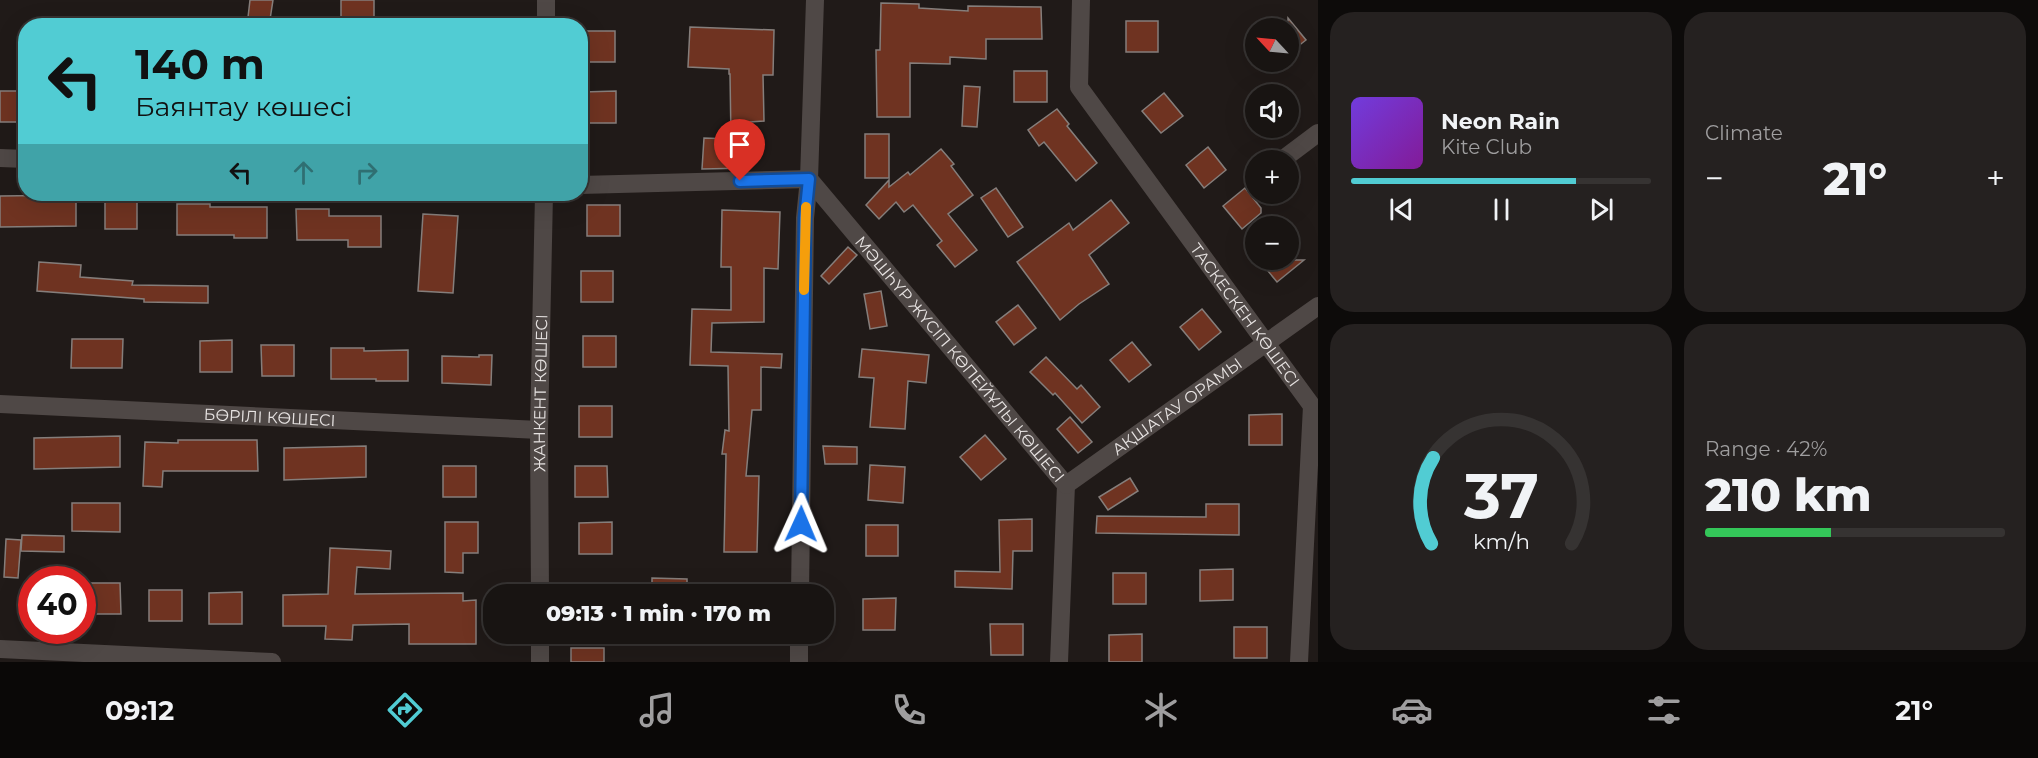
<!DOCTYPE html>
<html lang="en">
<head>
<meta charset="utf-8">
<style>
	body { margin:0; font-family:Montserrat,sans-serif; background:#252120; color:#f1f3f6; height:100vh; display:flex; flex-direction:column; font-size:22px; white-space:nowrap }
	* { box-sizing:border-box; margin:0 }
	p { font-size:20px; color:#9f9e9f }
	.icon { flex:none; width:33px; height:33px; fill:none; stroke:currentColor; stroke-width:2; stroke-linecap:round; stroke-linejoin:round }
	.map { position:relative; flex:1; overflow:hidden }
	.panel { display:flex; flex-direction:column; gap:12px; padding:12px; background:#0d0b0a; width:720px }
	.panel>* { flex:none }
	.hud { position:absolute; left:18px; top:18px; width:570px; height:183px; border-radius:24px; box-shadow:0 6px 24px #0002,0 0 0 2px #363332; background:#51ccd3; color:#111; overflow:hidden }
	.needle { width:39px; rotate:296deg }
	.fabs { position:absolute; left:1245px; top:18px; display:grid; gap:12px }
	.fabs a { display:grid; place-items:center; width:54px; height:54px; border-radius:50%; background:#181412; box-shadow:0 6px 24px #0002,0 0 0 2px #363332; font-size:30px }
	.speed { position:absolute; left:18px; top:566px; display:flex; gap:12px; font-size:30px; font-weight:700; text-align:center }
	.speed>* { display:grid; place-content:center; width:78px; height:78px; border-radius:50%; background:#181412; box-shadow:0 6px 24px #0002,0 0 0 2px #363332; line-height:1 }
	.speed .limit { border:9px solid #d22; background:#fff; color:#111 }
	.pin { position:absolute; display:grid; place-items:center; width:51px; height:51px; color:#fff; margin:-62px -26px; border-radius:50% 50% 50% 0; rotate:-45deg; box-shadow:0 0 6px #0007 }
	.pin .icon { rotate:45deg }
	.me { position:absolute; width:66px; margin:-33px; rotate:1deg; stroke-linejoin:round; filter:drop-shadow(0 0 4px #0008) }
	.turn { display:flex; align-items:center; gap:21px; height:126px; padding:0 18px; font-size:27px }
	.turn .icon { width:78px; height:78px; stroke-width:2.5 }
	.turn b { display:block; font-size:42px; line-height:51px }
	.lanes { display:flex; align-items:center; height:57px; padding:0 18px; background:#0003; justify-content:center; gap:30px; direction:ltr }
	.lanes .off { opacity:.35 }
	.big { font-size:45px; font-weight:800; line-height:1.1 }
	.panel .card { flex:1; display:flex; flex-direction:column; justify-content:center; gap:9px; min-width:0; padding:0 21px; border-radius:24px; background:#252120 }
	.panel .dial { align-items:center; gap:0 }
	.dial svg { height:156px; overflow:visible; fill:none; stroke:#363332; stroke-width:7; stroke-linecap:round; text-anchor:middle }
	.dial text { fill:#f1f3f6; stroke:none }
	.song { display:flex; align-items:center; gap:18px }
	.cover { width:72px; height:72px; border-radius:9px; background:linear-gradient(135deg,hsl(260 70% 55%),hsl(290 70% 35%)) }
	.played { height:6px; border-radius:3px; background:linear-gradient(90deg,#51ccd3 75%,#363332 75%) }
	.keys { display:flex; justify-content:space-around; direction:ltr }
	.heat { display:flex; justify-content:space-between; align-items:center; font-size:33px; direction:ltr }
	.charge { height:9px; border-radius:4px; background:linear-gradient(90deg,#34c759 42%,#363332 0) }
	.panel .tiles { flex:1; display:grid; gap:12px; grid-template-columns:repeat(2,1fr) }
	.trip { position:absolute; left:483px; top:584px; width:351px; height:60px; border-radius:24px; background:#181412; box-shadow:0 6px 24px #0002,0 0 0 2px #363332; font-weight:800; line-height:60px; text-align:center }
	.tabs { display:flex; height:96px; justify-content:space-around; align-items:center; background:#0a0807; color:#9f9e9f }
	.tabs .icon { width:42px; height:42px }
	.tabs .on { color:#51ccd3 }
	.tabs b { font-size:27px; color:#f1f3f6 }
	main { display:flex; flex:1; min-height:0 }
	.map>svg:first-child { display:block }
	.building { fill:#6f3321; stroke:#857e7b; stroke-width:1.5 }
	.lines { fill:none; stroke-linecap:round; stroke-linejoin:round }
	.street { stroke:#4f4846; stroke-width:18 }
	.secondary { stroke:#4f4846; stroke-width:18 }
	.route-casing { stroke:#114b97; stroke-width:15 }
	.route { stroke:#1a73e8; stroke-width:10 }
	.slow { stroke:#f59e0b; stroke-width:10 }
	.labels { text-anchor:middle; dominant-baseline:central; stroke-width:6; stroke-linejoin:round; paint-order:stroke }
	.street-label { font-size:16px; fill:#e7e3e2; stroke:#080605 }
</style>
</head>
<body>
<main>
<div class="map">
<svg width="1318" height="662" viewBox="0 0 1318 662">
	<rect width="100%" height="100%" fill="#201a18"/>
	<g class="building">
		<polygon points="250,0 273,0 269,26 247,26"/>
		<rect x="341" y="0" width="33" height="26"/>
		<polygon points="881,3 919,4 919,8 968,11 968,6 1041,7 1042,39 986,39 986,59 950,57 950,64 910,63 910,117 877,117 876,50 880,50"/>
		<polygon points="1288,18 1306,40 1288,54"/>
		<rect x="1126" y="21" width="32" height="31"/>
		<polygon points="690,27 774,30 773,75 763,75 764,121 750,122 750,168 702,169 704,138 731,139 730,74 729,74 729,69 688,67"/>
		<polygon points="582,31 615,31 615,62 583,62"/>
		<rect x="1014" y="71" width="33" height="31"/>
		<polygon points="964,86 980,87 977,127 962,126"/>
		<rect x="0" y="91" width="21" height="31"/>
		<polygon points="616,91 616,123 583,123 583,92"/>
		<polygon points="1164,93 1183,116 1161,133 1142,111"/>
		<polygon points="1057,109 1069,124 1067,126 1097,163 1076,181 1044,142 1039,146 1028,130"/>
		<rect x="865" y="134" width="24" height="44"/>
		<polygon points="1208,147 1226,170 1204,188 1186,165"/>
		<polygon points="941,149 954,164 951,166 973,195 948,214 977,250 955,267 937,245 942,241 913,205 904,212 896,202 879,219 866,205 889,180 889,187 908,172 910,175"/>
		<polygon points="996,188 1023,227 1008,237 981,198"/>
		<polygon points="1245,188 1261,208 1261,213 1242,229 1223,206"/>
		<polygon points="76,195 76,226 0,227 0,196"/>
		<rect x="105" y="198" width="32" height="31"/>
		<polygon points="1111,200 1129,223 1089,255 1109,284 1079,304 1060,320 1017,262 1069,223 1073,230"/>
		<polygon points="177,204 210,204 210,207 267,207 267,238 234,238 234,235 177,235"/>
		<rect x="587" y="205" width="33" height="31"/>
		<polygon points="296,209 329,209 329,216 381,216 381,247 348,247 348,240 297,240"/>
		<polygon points="722,210 780,212 778,269 764,268 764,322 712,323 711,352 782,354 781,368 761,367 761,410 752,410 746,476 759,476 757,552 724,552 726,454 722,454 725,430 729,431 728,366 690,365 692,309 731,310 731,267 721,267"/>
		<polygon points="423,214 458,216 453,293 418,291"/>
		<polygon points="848,247 857,255 829,284 821,276"/>
		<polygon points="1259,260 1304,260 1277,282"/>
		<polygon points="39,262 81,265 80,277 133,281 132,285 208,286 208,303 144,302 144,299 37,291"/>
		<rect x="581" y="271" width="32" height="31"/>
		<polygon points="881,291 887,326 870,329 864,294"/>
		<polygon points="1018,305 1036,328 1014,345 996,322"/>
		<polygon points="1202,309 1221,332 1199,350 1180,327"/>
		<rect x="583" y="336" width="33" height="31"/>
		<polygon points="72,339 123,339 122,368 71,368"/>
		<polygon points="232,340 232,372 200,372 200,341"/>
		<polygon points="1132,342 1151,365 1129,382 1110,360"/>
		<polygon points="261,345 294,345 294,376 262,376"/>
		<polygon points="331,348 364,348 364,351 408,350 408,381 376,381 376,379 331,379"/>
		<polygon points="862,349 929,355 926,383 908,381 905,429 870,427 874,378 859,377"/>
		<polygon points="479,355 492,355 491,385 442,383 442,356 479,357"/>
		<polygon points="1046,357 1077,389 1081,385 1100,407 1082,423 1055,393 1053,395 1030,372"/>
		<rect x="579" y="406" width="33" height="31"/>
		<polygon points="1282,414 1282,445 1249,445 1249,415"/>
		<polygon points="1070,417 1092,442 1078,453 1057,429"/>
		<polygon points="985,435 1006,459 981,480 960,457"/>
		<polygon points="120,436 120,467 34,469 34,438"/>
		<polygon points="178,440 257,440 258,471 163,471 162,487 143,486 145,442 178,443"/>
		<polygon points="366,446 366,477 284,480 284,448"/>
		<polygon points="823,446 857,447 857,464 825,464"/>
		<polygon points="870,465 905,467 903,503 868,500"/>
		<rect x="443" y="466" width="33" height="31"/>
		<polygon points="575,466 607,466 608,497 575,497"/>
		<polygon points="1130,478 1138,491 1108,510 1099,497"/>
		<polygon points="72,503 120,503 120,532 72,531"/>
		<polygon points="1206,504 1239,504 1239,535 1096,533 1097,516 1206,517"/>
		<polygon points="1032,519 1032,551 1013,551 1012,589 955,587 955,571 1000,572 999,520"/>
		<polygon points="445,522 478,522 478,553 463,553 463,573 445,572"/>
		<polygon points="612,522 612,554 579,554 579,523"/>
		<rect x="866" y="525" width="32" height="31"/>
		<polygon points="22,535 64,536 64,552 21,551"/>
		<polygon points="6,539 21,540 18,578 4,577"/>
		<polygon points="330,548 391,551 390,569 357,567 355,594 463,593 463,601 476,600 476,644 409,644 409,624 353,625 352,640 325,639 326,626 283,626 283,595 328,594"/>
		<polygon points="1233,569 1233,600 1200,601 1200,570"/>
		<rect x="1113" y="573" width="33" height="31"/>
		<polygon points="652,578 687,579 687,594 652,594"/>
		<polygon points="88,583 120,583 121,614 88,614"/>
		<rect x="149" y="590" width="33" height="31"/>
		<polygon points="242,592 242,624 209,624 209,593"/>
		<polygon points="896,598 895,630 863,630 863,599"/>
		<polygon points="990,624 1023,624 1023,655 991,655"/>
		<rect x="1234" y="627" width="33" height="31"/>
		<polygon points="1142,634 1142,662 1109,662 1109,635"/>
		<rect x="571" y="648" width="33" height="14"/>
	</g>
	<g class="lines">
		<g class="street">
			<path id="s1" d="M1081 0 1079 87 1312 406 1299 662"/>
			<polyline points="546,26 546,0"/>
			<polyline points="0,158 26,159"/>
			<polyline points="1282,160 1318,133"/>
			<path id="s2" d="M580 185 809 179 1066 485 1059 662"/>
			<path id="s3" d="M0 404 539 430"/>
			<path id="s4" d="M1066 485 1318 306"/>
			<path id="s5" d="M540 594 539 430 544 194"/>
			<polyline points="540,633 540,662"/>
			<polyline points="0,649 272,662"/>
		</g>
		<g class="secondary">
			<polyline points="800,594 805,218 809,179 815,0"/>
			<polyline points="799,662 799,633"/>
		</g>
	</g>
	<g class="lines">
		<g class="route-casing">
			<polyline id="route" points="740,181 809,179 805,218 801,524"/>
		</g>
		<use href="#route" class="route"/>
		<polyline class="slow" points="804,290 806,207"/>
	</g>
	<g class="labels">
		<g class="street-label">
			<text stroke="none"><textPath href="#s1" startOffset="369">ТАСКЕСКЕН КӨШЕСІ</textPath></text>
			<text stroke="none"><textPath href="#s2" startOffset="464">МӘШҺҮР ЖҮСІП КӨПЕЙҰЛЫ КӨШЕСІ</textPath></text>
			<text stroke="none"><textPath href="#s5" startOffset="201">ЖАНКЕНТ КӨШЕСІ</textPath></text>
			<text stroke="none"><textPath href="#s4" startOffset="136">АҚШАТАУ ОРАМЫ</textPath></text>
			<text stroke="none"><textPath href="#s3" startOffset="270">БӨРІЛІ КӨШЕСІ</textPath></text>
		</g>
	</g>
</svg>
<div class="fabs">
<a><svg class="needle" viewBox="-14 -14 28 28"><path d="M0-13l5 13h-10z" fill="#e53935"/><path d="M0 13l5-13h-10z" fill="#9f9e9f"/></svg></a>
<a><svg class="icon" aria-label="sound" viewBox="0 0 24 24"><path d="M4 9h4l5-4v14l-5-4H4zM17 9q2 3 0 6"/></svg></a>
<a>+</a>
<a>−</a>
</div>
<div class="speed"><div class="limit">40</div></div>
<div class="pin" style="left:740px;top:181px;background:#d93025"><svg class="icon" aria-label="arrive" viewBox="0 0 24 24"><path d="M6 21V4h12l-3 4 3 4H6"/></svg></div>
<svg class="me" style="left:801px;top:524px" viewBox="-20 -20 40 40"><path d="M0-17L14 15 0 8-14 15z" fill="#1a73e8" stroke="#fff" stroke-width="4"/></svg>
<div class="trip">09:13 · 1 min · 170 m</div>
<div class="hud">
<div class="turn"><svg class="icon" aria-label="left" viewBox="0 0 24 24"><path d="M17 20v-9H6M10 6l-5 5 5 5"/></svg><div><b>140 m</b>Баянтау көшесі</div></div>
<div class="lanes"><svg class="icon" aria-label="left" viewBox="0 0 24 24"><path d="M17 20v-9H6M10 6l-5 5 5 5"/></svg><svg class="icon off" aria-label="ahead" viewBox="0 0 24 24"><path d="M12 20V5M6 11l6-6 6 6"/></svg><svg class="icon off" aria-label="right" viewBox="0 0 24 24"><path d="M7 20v-9h11M14 6l5 5-5 5"/></svg></div>
</div>
</div>
<section class="panel">
<div class="tiles">
<div class="card">
<div class="song"><i class="cover"></i><div><b>Neon Rain</b><p>Kite Club</p></div></div>
<div class="played"></div>
<div class="keys"><svg class="icon" aria-label="previous" viewBox="0 0 24 24"><path d="M18 5L8 12l10 7zM5 5v14"/></svg><svg class="icon" aria-label="pause" viewBox="0 0 24 24"><path d="M8 5v14M16 5v14"/></svg><svg class="icon" aria-label="next" viewBox="0 0 24 24"><path d="M6 5l10 7-10 7zM19 5v14"/></svg></div>
</div>
<div class="card"><p>Climate</p>
<div class="heat"><a>−</a><b class="big">21°</b><a>+</a></div>
</div>
<div class="card dial"><svg viewBox="0 0 100 80">
<path d="M14 69A42 42 0 1 1 86 69"/>
<path d="M14 69A42 42 0 0 1 15 25" stroke="#51ccd3"/>
<text x="50" y="56" font-size="32" font-weight="700">37</text>
<text x="50" y="72" font-size="11">km/h</text>
</svg></div>
<div class="card"><p>Range · 42%</p><b class="big">210 km</b><div class="charge"></div></div>
</div>
</section>
</main>
<nav class="tabs">
<b>09:12</b>
<svg class="icon on" aria-label="directions" viewBox="0 0 24 24"><path d="M12 3l9 9-9 9-9-9zM9 14v-3h6M13 9l2 2-2 2"/></svg>
<svg class="icon" aria-label="music" viewBox="0 0 24 24"><path d="M9 18V5l10-2v13"/><circle cx="6" cy="18" r="3"/><circle cx="16" cy="16" r="3"/></svg>
<svg class="icon" aria-label="phone" viewBox="0 0 24 24"><path d="M5 4h4l2 5-3 2q2 4 5 5l2-3 5 2v4C11 20 4 13 5 4z"/></svg>
<svg class="icon" aria-label="climate" viewBox="0 0 24 24"><path d="M12 3v18M4 7l16 10M4 17L20 7"/></svg>
<svg class="icon" aria-label="car" viewBox="0 0 24 24"><path d="M5 17H2v-5l4-1 3-4h7l3 4 3 1v5h-3M9 17h6M6 11h13"/><circle cx="7" cy="17" r="2"/><circle cx="17" cy="17" r="2"/></svg>
<svg class="icon" aria-label="filters" viewBox="0 0 24 24"><path d="M4 7h16M4 17h16"/><circle cx="9" cy="7" r="2"/><circle cx="15" cy="17" r="2"/></svg>
<b>21°</b>
</nav>
</body>
</html>
